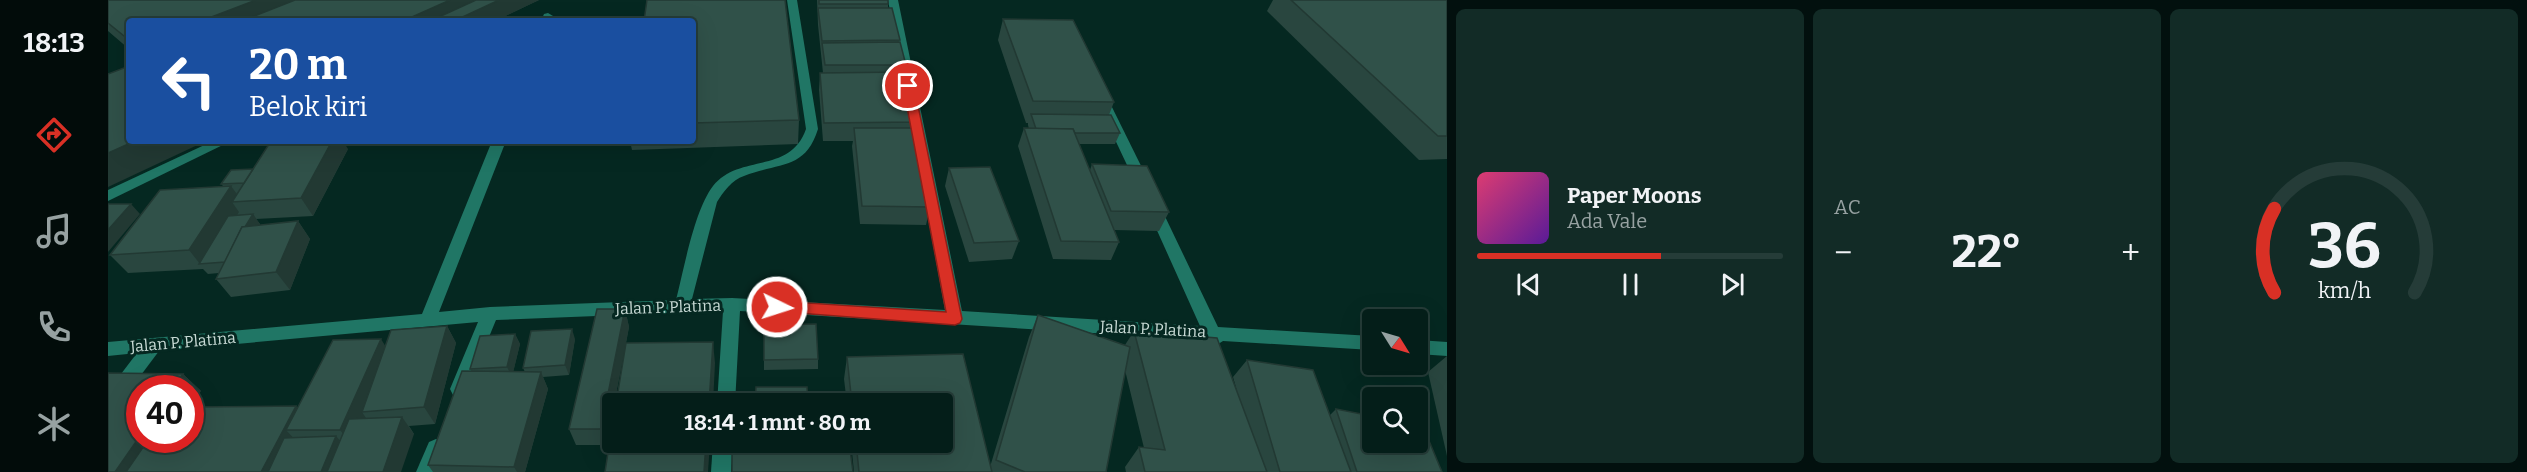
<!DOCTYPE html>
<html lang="id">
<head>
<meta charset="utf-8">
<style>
	body { margin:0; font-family:Bitter,serif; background:#122b26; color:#f1f3f6; height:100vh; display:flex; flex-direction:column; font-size:22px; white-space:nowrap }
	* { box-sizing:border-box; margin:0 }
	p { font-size:20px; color:#97a2a2 }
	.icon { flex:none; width:33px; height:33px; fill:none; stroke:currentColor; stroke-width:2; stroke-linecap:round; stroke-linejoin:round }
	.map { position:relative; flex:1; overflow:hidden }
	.details { display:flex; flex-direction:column; gap:9px; padding:9px; background:#02100e; width:1080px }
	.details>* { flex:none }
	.top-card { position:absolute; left:18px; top:18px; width:570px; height:126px; border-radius:6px; box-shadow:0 6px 24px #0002,0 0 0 2px #253c38; background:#1a4fa0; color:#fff; overflow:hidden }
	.needle { width:39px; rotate:127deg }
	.buttons { position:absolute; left:1254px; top:309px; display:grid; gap:12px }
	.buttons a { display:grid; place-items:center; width:66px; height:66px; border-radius:6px; background:#041e19; box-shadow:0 6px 24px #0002,0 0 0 2px #253c38; font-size:30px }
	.speed { position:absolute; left:18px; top:375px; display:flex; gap:12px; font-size:30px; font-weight:700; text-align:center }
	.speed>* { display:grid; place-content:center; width:78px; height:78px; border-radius:50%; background:#041e19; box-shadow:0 6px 24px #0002,0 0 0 2px #253c38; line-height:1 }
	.speed .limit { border:9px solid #d22; background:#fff; color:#111 }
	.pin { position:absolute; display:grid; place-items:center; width:51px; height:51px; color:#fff; margin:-26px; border:3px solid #fff; border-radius:50%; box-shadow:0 2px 6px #0007 }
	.me { position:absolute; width:66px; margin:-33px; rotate:94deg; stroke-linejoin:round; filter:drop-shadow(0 0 4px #0008) }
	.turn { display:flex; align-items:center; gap:21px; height:126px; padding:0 24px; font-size:27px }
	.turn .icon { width:78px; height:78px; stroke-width:2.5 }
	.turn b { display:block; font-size:42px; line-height:51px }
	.big { font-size:45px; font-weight:700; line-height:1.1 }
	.details .card { flex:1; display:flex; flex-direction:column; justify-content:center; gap:9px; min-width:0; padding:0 21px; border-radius:9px; background:#122b26 }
	.details .dial { align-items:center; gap:0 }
	.dial svg { height:156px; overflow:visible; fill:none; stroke:#253c38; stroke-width:7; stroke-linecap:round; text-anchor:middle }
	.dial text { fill:#f1f3f6; stroke:none }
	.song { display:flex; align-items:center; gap:18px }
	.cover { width:72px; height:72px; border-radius:9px; background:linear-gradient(135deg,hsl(340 70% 55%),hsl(270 70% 35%)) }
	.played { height:6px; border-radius:3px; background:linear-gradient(90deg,#d93025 60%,#253c38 60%) }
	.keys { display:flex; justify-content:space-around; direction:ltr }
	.heat { display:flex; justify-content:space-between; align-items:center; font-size:33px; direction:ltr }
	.details .tiles { flex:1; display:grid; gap:9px; grid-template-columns:repeat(3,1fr) }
	.trip { position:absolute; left:494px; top:393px; width:351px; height:60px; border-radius:6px; background:#041e19; box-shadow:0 6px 24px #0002,0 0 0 2px #253c38; font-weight:700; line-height:60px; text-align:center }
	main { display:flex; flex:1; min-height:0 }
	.tabs { display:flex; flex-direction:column; width:108px; justify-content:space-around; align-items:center; background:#020c0a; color:#97a2a2 }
	.tabs .icon { width:42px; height:42px }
	.tabs .on { color:#d93025 }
	.tabs b { font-size:27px; color:#f1f3f6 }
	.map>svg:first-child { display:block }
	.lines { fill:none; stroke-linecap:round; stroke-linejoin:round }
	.minor { fill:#207665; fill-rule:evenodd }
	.wall { fill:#29463f }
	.shaded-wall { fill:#223933 }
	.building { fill:#305149; stroke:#223933; stroke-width:1.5 }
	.route { fill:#d93025; stroke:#8d1f18; stroke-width:1.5 }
	.labels { text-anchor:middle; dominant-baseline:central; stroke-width:6; stroke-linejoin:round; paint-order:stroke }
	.street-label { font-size:16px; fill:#c9dbd6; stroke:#052821 }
</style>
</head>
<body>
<main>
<nav class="tabs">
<b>18:13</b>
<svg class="icon on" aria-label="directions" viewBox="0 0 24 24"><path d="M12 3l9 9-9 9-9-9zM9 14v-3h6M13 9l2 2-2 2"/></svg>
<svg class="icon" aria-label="music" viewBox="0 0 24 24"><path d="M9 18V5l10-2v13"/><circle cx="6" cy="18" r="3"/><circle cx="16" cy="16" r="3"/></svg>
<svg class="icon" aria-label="phone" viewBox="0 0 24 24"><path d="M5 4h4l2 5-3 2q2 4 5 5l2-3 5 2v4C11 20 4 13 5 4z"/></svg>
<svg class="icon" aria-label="climate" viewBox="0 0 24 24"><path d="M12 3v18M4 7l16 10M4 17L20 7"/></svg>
</nav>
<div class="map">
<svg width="1339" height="472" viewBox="0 0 1339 472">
	<rect width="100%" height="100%" fill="#052821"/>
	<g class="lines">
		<g class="minor">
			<path d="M679 0H689L710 129C697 171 670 162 636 176 624 180 615 192 609 202L584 299 624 298 837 310 780 0H790L854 311 1092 326 1038 206 1045 201 1052 206 1110 327 1264 336V350L1115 341 1107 346 1101 344 1099 340 632 311 627 404H609L615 311 388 320 357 395 351 397 345 395 342 389 370 322 51 351 6 411 0 413V391L29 353 0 356V342L314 314 384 141H398L331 312 382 307 568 300C576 269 586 211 605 186 631 153 682 175 698 129Z"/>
			<polygon points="440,13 445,16 443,21 433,21 436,14"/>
			<polygon points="992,91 998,95 1041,182 1039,185 1029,185 1027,182 986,95"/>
			<polygon points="105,141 123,141 0,201 0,190"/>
			<polygon points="1310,340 1339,342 1339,356 1310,354"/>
			<polygon points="328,439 335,442 338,448 328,472 308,472 321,442"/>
			<polygon points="605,442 625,442 623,472 603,472"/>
		</g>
	</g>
	<g class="wall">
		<polygon points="0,0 431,0 387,21 21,21 21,49 0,31"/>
		<polygon points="709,0 780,0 780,8 792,40 791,42 798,65 797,72 808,122 806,131 822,207 818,225 752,224 744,146 745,141 715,141 711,90 712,73 715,73 710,25"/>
		<polygon points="1165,0 1339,0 1339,159 1311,160 1159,11"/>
		<polygon points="895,19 1006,102 1001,115 1012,133 1007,144 971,144 982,170 984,164 1061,212 1051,231 1006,230 1011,242 1003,260 945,259 910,146 916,128 921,129 920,125 920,123 918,123 890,40"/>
		<polygon points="585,21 691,120 690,144 524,150 522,141 585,141"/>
		<polygon points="240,149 205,216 148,219 152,224 152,225 190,221 202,239 182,290 123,297 108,279 111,273 100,274 95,269 20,273 2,255 115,186 113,184 145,169"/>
		<polygon points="841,168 911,241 904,259 861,262 837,186"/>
		<polygon points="517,309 521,327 518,343 607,363 518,343 506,404 504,404 498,445 468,445 461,429"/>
		<polygon points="930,315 1017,345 1026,331 1109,338 1129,391 1125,377 1139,360 1205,370 1222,415 1228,409 1264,416 1264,442 1310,442 1310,424 1314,424 1334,472 1018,472 1017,467 1031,447 1036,448 1017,370 998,472 746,472 743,442 834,442 834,404 739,404 736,379 739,357 855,354 882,467 921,337"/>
		<polygon points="656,325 710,359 710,369 656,370"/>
		<polygon points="339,326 348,343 327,424 301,426 306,434 0,472 75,374 93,391 32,440 188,406 189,408 277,346"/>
		<polygon points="407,334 412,344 405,372 417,372 415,368 467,339 461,375 435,377 440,389 417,472 325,472 320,465 363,371 362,369"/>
		<polygon points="1339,356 1339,456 1320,372"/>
	</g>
	<g class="shaded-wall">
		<polygon points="148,0 211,0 159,21 93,21"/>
		<polygon points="342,0 431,0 387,21 295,21"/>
		<polygon points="27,141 98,141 0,187 0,153"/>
		<polygon points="224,141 235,141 240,149 205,216 193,198"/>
		<polygon points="123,186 134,201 124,202 131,212 99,263 92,264 81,250"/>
		<polygon points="23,204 32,214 0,252 0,230"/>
		<polygon points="145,214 152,224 125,272 117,262"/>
		<polygon points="190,221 202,239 182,290 168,272"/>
		<polygon points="517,309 521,327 506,404 504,404 504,415 498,445 493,429"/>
		<polygon points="339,326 348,343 327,424 316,407"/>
		<polygon points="464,329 467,339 461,375 457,365"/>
		<polygon points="407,334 412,344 404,377 399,367"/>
		<polygon points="273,339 284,357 254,412 258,418 246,447 232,430"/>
		<polygon points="605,342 607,363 605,404 601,404"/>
		<polygon points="433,372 440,389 417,472 409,472 406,467"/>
		<polygon points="75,374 93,391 82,407 82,388 65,388"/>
		<polygon points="188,406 203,423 178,430 192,445 178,472 153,472"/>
		<polygon points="294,417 306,434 293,472 275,472"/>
		<polygon points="32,436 32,440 61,440 39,472 7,472"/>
		<polygon points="228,436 242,452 235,472 213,472"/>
		<polygon points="598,442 602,442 600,472 596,472"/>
	</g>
	<g class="building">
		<polygon points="0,0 148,0 93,21 21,21 21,40 0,23"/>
		<polygon points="187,0 342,0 295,21 134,21"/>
		<polygon points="368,0 391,0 346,21 322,21"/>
		<polygon points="539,0 677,0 691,120 585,123 585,21 536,21"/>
		<rect x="711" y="0" width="69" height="4"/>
		<polygon points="1183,0 1339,0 1339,136 1330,136"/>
		<polygon points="710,8 784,8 792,40 714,41"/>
		<polygon points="895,19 965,20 1006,102 925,101"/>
		<polygon points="792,42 798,65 717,65 714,43"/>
		<polygon points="21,66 21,141 27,141 0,153 0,74"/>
		<polygon points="797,72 808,122 716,123 712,73"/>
		<polygon points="923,114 1003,115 1012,133 967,133 965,129 928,129"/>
		<polygon points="746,128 806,128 822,207 754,206"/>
		<polygon points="916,128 965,129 1011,242 953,241"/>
		<polygon points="163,141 224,141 193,198 124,202"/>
		<polygon points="984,164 1039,166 1061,212 1003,211"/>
		<polygon points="882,167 911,241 866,243 841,168"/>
		<polygon points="145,169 136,183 113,184 123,170"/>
		<polygon points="123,186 81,250 2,255 52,190"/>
		<polygon points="0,204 23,204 0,230"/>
		<polygon points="145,214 137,227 134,227 117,262 91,264 120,216"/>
		<polygon points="190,221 168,272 108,279 134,227"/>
		<polygon points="489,309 517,309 493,429 461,429"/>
		<polygon points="930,315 1022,347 998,472 917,472 888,460"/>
		<polygon points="708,324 710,359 656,360 656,325"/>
		<polygon points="339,326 316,407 254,412 283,330"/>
		<polygon points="464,329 457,365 415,368 423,331"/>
		<polygon points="1026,331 1109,338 1159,472 1037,472 1031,447 1057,450"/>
		<polygon points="407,334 399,367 362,369 372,336"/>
		<polygon points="273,339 232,430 178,430 225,340"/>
		<polygon points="605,342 601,404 508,404 518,343"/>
		<polygon points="855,354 884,472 751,472 748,442 834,442 834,404 744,404 739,357"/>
		<polygon points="1139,360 1205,370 1243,472 1172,472"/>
		<polygon points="354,371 433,372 406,467 320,465"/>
		<polygon points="0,373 75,374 65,388 32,388 32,436 7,472 0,472"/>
		<polygon points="648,387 699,387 700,404 647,404"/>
		<polygon points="188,406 153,472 18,472 40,440 82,440 82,407"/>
		<polygon points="1228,409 1264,416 1264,442 1310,442 1310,424 1314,424 1334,472 1249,472"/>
		<polygon points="294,417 275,472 219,472 241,419"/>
		<polygon points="504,427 504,442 598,442 596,472 497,472"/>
		<polygon points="228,436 213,472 160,472 176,438"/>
		<polygon points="624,442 741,442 745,472 624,472"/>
	</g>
	<polygon class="route" points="800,83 806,86 854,319 852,323 847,325 663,311 661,307 663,303 669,301 838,312 795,86"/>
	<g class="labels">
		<g class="street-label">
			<text transform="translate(560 307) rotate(-2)">Jalan P. Platina</text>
			<text transform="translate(1045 329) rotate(3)">Jalan P. Platina</text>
			<text transform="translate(75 342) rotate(-5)">Jalan P. Platina</text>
		</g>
	</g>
</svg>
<div class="buttons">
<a><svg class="needle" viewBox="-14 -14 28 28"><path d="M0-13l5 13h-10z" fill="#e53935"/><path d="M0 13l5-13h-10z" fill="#97a2a2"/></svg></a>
<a><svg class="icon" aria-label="search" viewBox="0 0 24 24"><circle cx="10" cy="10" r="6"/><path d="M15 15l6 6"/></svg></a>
</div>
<div class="speed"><div class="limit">40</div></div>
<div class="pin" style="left:800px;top:86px;background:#d93025"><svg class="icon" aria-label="arrive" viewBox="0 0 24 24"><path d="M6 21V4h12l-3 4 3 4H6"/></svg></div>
<svg class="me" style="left:669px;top:307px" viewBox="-20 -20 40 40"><circle r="17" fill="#d93025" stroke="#fff" stroke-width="3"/><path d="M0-11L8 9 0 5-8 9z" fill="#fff"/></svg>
<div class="trip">18:14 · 1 mnt · 80 m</div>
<div class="top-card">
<div class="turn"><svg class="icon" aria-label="left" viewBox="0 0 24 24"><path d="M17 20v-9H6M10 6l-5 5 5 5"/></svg><div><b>20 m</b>Belok kiri</div></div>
</div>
</div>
<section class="details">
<div class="tiles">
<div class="card">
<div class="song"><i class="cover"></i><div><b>Paper Moons</b><p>Ada Vale</p></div></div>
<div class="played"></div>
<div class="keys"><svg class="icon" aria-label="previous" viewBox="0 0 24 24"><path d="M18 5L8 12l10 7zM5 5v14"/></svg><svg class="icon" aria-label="pause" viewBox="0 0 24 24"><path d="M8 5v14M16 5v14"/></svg><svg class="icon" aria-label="next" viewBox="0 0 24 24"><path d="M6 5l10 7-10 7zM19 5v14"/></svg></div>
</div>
<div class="card"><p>AC</p>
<div class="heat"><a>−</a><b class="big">22°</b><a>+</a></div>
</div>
<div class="card dial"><svg viewBox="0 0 100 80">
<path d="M14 69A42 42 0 1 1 86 69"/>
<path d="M14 69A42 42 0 0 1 14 26" stroke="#d93025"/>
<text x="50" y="56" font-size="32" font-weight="700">36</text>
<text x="50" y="72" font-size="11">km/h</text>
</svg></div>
</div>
</section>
</main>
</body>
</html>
